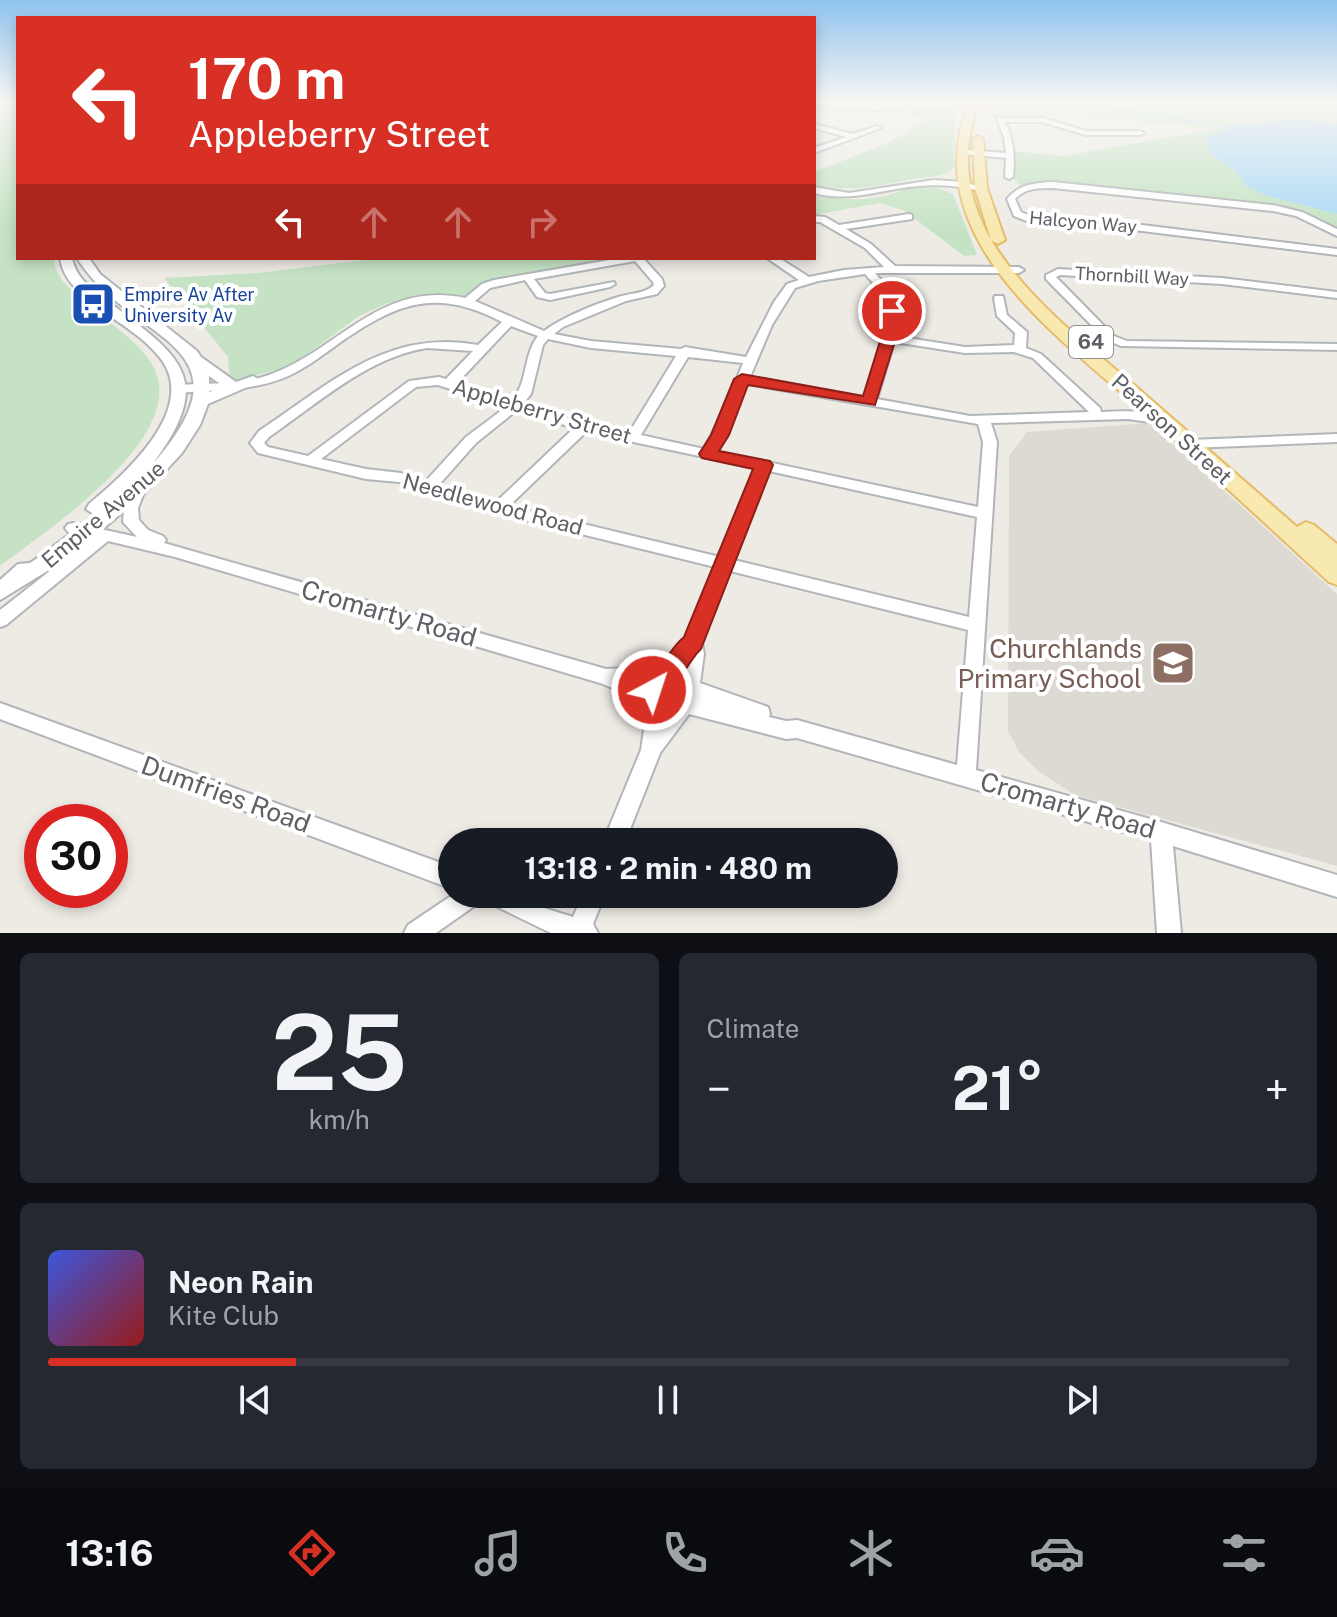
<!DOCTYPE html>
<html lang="en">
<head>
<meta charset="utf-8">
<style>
	body { margin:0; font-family:"Public Sans",sans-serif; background:#242831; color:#f1f3f6; height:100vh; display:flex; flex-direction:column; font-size:30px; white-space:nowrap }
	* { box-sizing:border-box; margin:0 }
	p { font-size:26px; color:#9ea1a6 }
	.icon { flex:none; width:44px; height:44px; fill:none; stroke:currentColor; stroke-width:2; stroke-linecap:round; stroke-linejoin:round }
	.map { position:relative; height:933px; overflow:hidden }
	.details { display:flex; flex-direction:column; gap:20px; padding:20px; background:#0d0f14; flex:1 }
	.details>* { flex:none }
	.guide { position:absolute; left:16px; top:16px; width:800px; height:244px; border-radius:0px; box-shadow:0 4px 12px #0003; background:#d93025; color:#fff; overflow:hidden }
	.speed { position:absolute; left:24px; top:804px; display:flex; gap:16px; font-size:40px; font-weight:700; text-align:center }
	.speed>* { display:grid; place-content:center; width:104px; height:104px; border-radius:50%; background:#171b24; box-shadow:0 4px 12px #0003; line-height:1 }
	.speed .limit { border:12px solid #d22; background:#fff; color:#111 }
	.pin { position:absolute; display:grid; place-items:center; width:68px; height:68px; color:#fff; margin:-34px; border:4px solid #fff; border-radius:50%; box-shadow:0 2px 8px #0007 }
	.me { position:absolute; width:88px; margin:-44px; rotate:40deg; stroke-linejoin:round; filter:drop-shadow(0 0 6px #0008) }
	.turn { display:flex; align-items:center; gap:28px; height:168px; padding:0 40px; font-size:36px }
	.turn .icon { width:104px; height:104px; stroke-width:2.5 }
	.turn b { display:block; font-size:56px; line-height:68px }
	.lanes { display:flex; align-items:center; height:76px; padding:0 40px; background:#0003; justify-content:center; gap:40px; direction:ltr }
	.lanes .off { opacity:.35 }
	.big { font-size:60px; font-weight:700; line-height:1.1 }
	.details .tile { flex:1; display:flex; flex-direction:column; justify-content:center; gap:12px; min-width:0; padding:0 28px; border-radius:12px; background:#242831 }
	.details .dial { align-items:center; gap:0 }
	.dial b { font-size:104px; line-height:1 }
	.song { display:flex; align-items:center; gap:24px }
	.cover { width:96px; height:96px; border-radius:12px; background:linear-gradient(135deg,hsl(230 70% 55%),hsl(0 70% 35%)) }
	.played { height:8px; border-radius:4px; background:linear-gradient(90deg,#d93025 20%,#363941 20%) }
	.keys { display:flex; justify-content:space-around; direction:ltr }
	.heat { display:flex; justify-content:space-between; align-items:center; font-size:44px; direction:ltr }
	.details .tiles { flex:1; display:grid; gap:20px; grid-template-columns:1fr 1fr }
	.tile:last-child { grid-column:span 2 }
	.trip { position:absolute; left:438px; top:828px; width:460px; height:80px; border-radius:40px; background:#171b24; box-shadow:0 4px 12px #0003; font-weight:700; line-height:80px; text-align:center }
	.menu { display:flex; height:128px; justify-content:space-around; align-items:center; background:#090b0e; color:#9ea1a6 }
	.menu .icon { width:56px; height:56px }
	.menu .on { color:#d93025 }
	.menu b { font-size:36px; color:#f1f3f6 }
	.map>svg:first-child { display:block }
	.education { fill:#dddad3 }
	.green { fill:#c5e3c4 }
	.water { fill:#abdaf7 }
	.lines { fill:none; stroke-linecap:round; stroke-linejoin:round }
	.stream { stroke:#abdaf7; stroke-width:2 }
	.minor-casing { stroke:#b2b5b9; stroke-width:4 }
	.secondary-casing { stroke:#b1b4b8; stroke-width:4 }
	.primary-casing { stroke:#e5bb67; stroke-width:4 }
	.minor { fill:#fff; fill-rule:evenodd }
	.secondary { fill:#fff; fill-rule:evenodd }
	.primary { fill:#f8e9b0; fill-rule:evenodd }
	.route { fill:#d93025; stroke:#8d1f18; stroke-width:2 }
	.labels { text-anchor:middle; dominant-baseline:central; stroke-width:8; stroke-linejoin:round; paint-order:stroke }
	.far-street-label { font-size:18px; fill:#5d6064; stroke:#fff }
	.far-transit-label { font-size:18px; fill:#164399; stroke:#fff; text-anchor:start }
	.shield { fill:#fff; stroke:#8e9092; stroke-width:2 }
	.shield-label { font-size:20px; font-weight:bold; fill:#5d6064 }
	.street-label { font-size:22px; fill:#5d6064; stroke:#fff }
	.near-street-label { font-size:26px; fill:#5d6064; stroke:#fff }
	.near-education-label { font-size:26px; fill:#785e54; stroke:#fff; text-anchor:end }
</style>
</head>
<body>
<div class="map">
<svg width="1337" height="933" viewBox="0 0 1337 933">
	<rect width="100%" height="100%" fill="#eeebe5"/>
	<polygon class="education" points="1150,423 1337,594 1337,866 1075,795 1038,771 1019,752 1008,731 1009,456 1027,432"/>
	<g class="green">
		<path d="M0 101H18V258H54C54 279 74 292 88 305 111 325 151 348 158 379 174 447 47 530 0 566Z"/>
		<path d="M1001 101H1337V230C1286 203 1231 201 1174 195 1123 189 1072 180 1020 186L1015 180 1012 151 1064 156 1215 129 1073 115 1003 117 991 107Z"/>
		<path d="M814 102 881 107 955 106 954 167C940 180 924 176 907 180 874 187 848 192 814 185V172L890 142 932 116 814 111Z"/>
		<path d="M907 188H937L953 194 977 255 964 256 905 211 880 203 814 215V196C848 200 876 203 907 188Z"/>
		<polygon points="382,258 612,258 495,281 479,285 464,297 420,297 388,303 359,316 288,368 230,381 228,357 164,278 258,273"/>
	</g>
	<polygon class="water" points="1296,120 1337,123 1337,214 1264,195 1246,186 1237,172 1212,155 1205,138 1233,125"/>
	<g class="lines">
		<g class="stream">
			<polyline points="814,108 876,114 942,113"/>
			<polyline points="993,109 1100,107 1229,127"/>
		</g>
		<g class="minor-casing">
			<g id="minor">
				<path d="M814 101 878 105 915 101C887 117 845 106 814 103Z"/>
				<path d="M996 116 1002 118H1042L1086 131H1140L1144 133 1140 135H1086L1042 122H1005C1014 139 1015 158 1013 177L1009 179 1005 177 1006 158 965 154 961 152 965 150 1006 153 1004 137Z"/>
				<polygon points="814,124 853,134 877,126 881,128 814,153 814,148 846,137 814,128"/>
				<path d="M934 180 963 182 985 188 981 191C961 186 940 184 919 186 882 189 851 203 814 193V187L849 193Z"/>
				<path d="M1053 182 1273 205 1302 212 1337 229V236L1296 216 1273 211 1053 188C1038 188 1025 188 1015 199L1021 212 1035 218 1126 223 1337 249V255L1126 229 1034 224 1014 216 1007 199C1019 184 1034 183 1053 182Z"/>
				<path d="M909 214 912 215V219L846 229 871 244 895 266 1019 267 1024 270 1019 273H875C895 295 900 306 895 336L965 347 1014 345 1015 333 997 316 994 298 995 296H1003L1007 315 1027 332 1026 348 1041 354 1100 408 1101 412C1121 411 1152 409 1170 420L1163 424 1128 419 991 423 997 442 976 770 1161 822 1337 875V897L1173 846 1181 933H1157L1151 840 797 738 786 739 689 714 660 753 625 842H603L641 750 648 702 600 683 175 557 108 541 6 625 0 627V610L92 538 68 532 65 528 68 524 73 523 137 537 123 522 124 508 133 487 138 485 145 490 138 508 139 520 148 530 163 536 166 540 164 543 606 669 664 666 676 647 686 639 715 567 447 501 399 482 366 479 258 453 250 443 259 431C330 384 387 328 478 345L502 322C435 287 397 303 338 344 320 357 302 371 281 379 248 391 212 390 178 393L172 389 178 385C208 383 241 385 269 375 338 351 380 280 465 298L482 284 494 280 621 258H643L662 279 664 286 657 294 626 301 563 327 554 334 591 341 681 349 685 347 746 357 774 302 787 284 799 280 767 258H779L809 277 844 270 884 267 865 248 820 222H814V216L825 217 839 225ZM635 261 653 282 654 285C645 294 630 293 618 297 593 305 565 316 544 331L475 301 490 288 525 280 537 297 550 300 610 287 615 284 614 282 550 294 545 293 534 279ZM865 274C872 282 881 290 884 300 894 326 874 371 865 397L750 377 772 325 795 288 818 281ZM511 326 538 336C523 355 528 383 512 400L457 383ZM548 339 591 348 676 356 629 433 586 424 523 404 531 394 543 345ZM894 342 965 353 1014 352 1033 358 1089 412 970 416 877 399ZM427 348 473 351 446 379 439 377 409 381 308 456 268 447 264 443 269 437C317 404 368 357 427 348ZM688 357 743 363 723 413 704 449 641 435ZM747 384 978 424 983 442 978 507 716 451ZM438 385 506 407 466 437 425 482 401 473 366 469 321 459 416 387ZM517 410 574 428 495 503 437 487 476 443ZM586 432 756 468 720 557 509 506ZM769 471 977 517 969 617 734 560ZM730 571 968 630 957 765 797 720 786 721 769 717 770 713 768 707 700 683 704 654 702 643ZM676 680 682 685V696L677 701 670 702 664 696V685L667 682Z"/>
				<polygon points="1058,269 1222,278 1337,292 1337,298 1222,284 1060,275 1056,277 1114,336 1127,341 1337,344 1337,350 1121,346 1106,340 1046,279 1046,275"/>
				<polygon points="1337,434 1337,442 1190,448 1183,444 1190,440"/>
				<polygon points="0,703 452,867 452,889 0,719"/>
				<polygon points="454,894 517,894 547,909 573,917 583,894 605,894 593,924 598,933 551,933 483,900 436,933 404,933 408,925"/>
			</g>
		</g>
		<g class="secondary-casing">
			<path id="secondary" d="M60 258H72C76 278 91 288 106 300 180 356 218 378 151 466 261 342 130 344 77 258H89L100 274 197 351 201 357 236 382 253 376 261 381 208 404 200 425 182 453 143 495 67 559 0 600V580L18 564 30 563 42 555 95 515 86 509 89 504C123 476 196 412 163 362 147 338 118 323 96 306 80 293 63 280 60 258ZM209 376 223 386 224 387 209 392Z"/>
		</g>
		<g class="primary-casing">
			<g id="primary">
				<path d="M970 101H980C927 229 1059 320 1141 391 1193 436 1245 482 1297 527L1306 522 1314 525 1337 544V585L1329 582C1271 529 1213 475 1155 422 1069 344 910 239 970 101Z"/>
				<polygon points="978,136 983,139 987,188 1005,240 998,244 991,240 975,188 973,139"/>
			</g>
		</g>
		<use href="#minor" class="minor"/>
		<use href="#secondary" class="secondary"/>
		<use href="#primary" class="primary"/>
	</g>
	<linearGradient id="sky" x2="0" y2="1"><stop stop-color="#8fc3ee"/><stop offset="0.44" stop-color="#f7f6f3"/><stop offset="1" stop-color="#f7f6f3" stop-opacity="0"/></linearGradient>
	<rect width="1337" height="231" fill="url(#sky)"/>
	<path class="route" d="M892 307 899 311 896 338 875 405 748 385 729 435 719 451 770 461 773 465 701 649C690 659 686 673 675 682 668 688 665 688 661 697L652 700 644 697 640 690C645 676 653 675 662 664 670 654 674 645 684 637L753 469 702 458 699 454 711 435 734 379 742 374 863 396 881 338 885 311Z"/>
	<defs>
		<g id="bus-square" transform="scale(2.3)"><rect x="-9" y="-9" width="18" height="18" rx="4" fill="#1a4fb4" stroke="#fff"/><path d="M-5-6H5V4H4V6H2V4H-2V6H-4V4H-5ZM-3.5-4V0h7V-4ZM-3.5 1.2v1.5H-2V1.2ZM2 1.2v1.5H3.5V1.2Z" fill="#fff"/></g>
		<g id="school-square" transform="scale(2.3)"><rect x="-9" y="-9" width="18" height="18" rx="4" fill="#8d6e63" stroke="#fff"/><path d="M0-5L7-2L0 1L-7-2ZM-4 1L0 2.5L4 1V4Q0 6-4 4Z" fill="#fff"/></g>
	</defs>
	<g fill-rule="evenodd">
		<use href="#bus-square" x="93" y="304"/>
		<use href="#school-square" x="1173" y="663"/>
	</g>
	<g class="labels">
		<g class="far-street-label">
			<text transform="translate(1083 222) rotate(5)">Halcyon Way</text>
			<text transform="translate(1132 276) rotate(3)">Thornbill Way</text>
		</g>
		<g class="far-transit-label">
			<text x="124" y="294">Empire Av After<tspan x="124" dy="21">University Av</tspan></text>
		</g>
		<rect class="shield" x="1069" y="326" width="44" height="32" rx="6"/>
		<g class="shield-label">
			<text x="1091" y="342">64</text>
		</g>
		<g class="street-label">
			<text transform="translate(542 411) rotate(16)">Appleberry Street</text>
			<text transform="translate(1172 429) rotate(42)">Pearson Street</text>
			<text transform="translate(493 504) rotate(15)">Needlewood Road</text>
			<text transform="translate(103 514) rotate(-40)">Empire Avenue</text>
		</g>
		<g class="near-street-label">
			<text transform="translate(389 613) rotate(16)">Cromarty Road</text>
			<text transform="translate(226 794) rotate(20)">Dumfries Road</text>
			<text transform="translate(1068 805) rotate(16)">Cromarty Road</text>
		</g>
		<g class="near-education-label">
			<text x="1142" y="648">Churchlands<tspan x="1142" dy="30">Primary School</tspan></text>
		</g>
	</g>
</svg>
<div class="speed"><div class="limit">30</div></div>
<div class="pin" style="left:892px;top:311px;background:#d93025"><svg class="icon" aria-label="arrive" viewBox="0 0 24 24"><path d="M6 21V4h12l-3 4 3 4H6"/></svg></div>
<svg class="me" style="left:652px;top:690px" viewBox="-20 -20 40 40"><circle r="17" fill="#d93025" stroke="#fff" stroke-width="3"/><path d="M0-11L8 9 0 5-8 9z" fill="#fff"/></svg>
<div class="trip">13:18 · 2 min · 480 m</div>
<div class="guide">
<div class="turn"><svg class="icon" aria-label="left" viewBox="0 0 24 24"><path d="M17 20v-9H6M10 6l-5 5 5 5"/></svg><div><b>170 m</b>Appleberry Street</div></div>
<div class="lanes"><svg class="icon" aria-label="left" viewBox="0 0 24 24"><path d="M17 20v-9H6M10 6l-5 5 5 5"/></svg><svg class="icon off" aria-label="ahead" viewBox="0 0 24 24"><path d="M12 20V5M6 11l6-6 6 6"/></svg><svg class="icon off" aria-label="ahead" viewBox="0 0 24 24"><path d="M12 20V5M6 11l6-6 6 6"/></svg><svg class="icon off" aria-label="right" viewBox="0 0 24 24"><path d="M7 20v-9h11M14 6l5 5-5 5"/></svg></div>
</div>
</div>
<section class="details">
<div class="tiles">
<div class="tile dial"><b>25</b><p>km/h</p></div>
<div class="tile"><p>Climate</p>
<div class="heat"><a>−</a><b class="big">21°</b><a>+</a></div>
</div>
<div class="tile">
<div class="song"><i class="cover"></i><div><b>Neon Rain</b><p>Kite Club</p></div></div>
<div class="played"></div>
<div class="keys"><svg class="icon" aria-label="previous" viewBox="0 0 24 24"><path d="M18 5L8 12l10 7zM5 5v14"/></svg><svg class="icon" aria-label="pause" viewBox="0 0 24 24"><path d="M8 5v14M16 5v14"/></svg><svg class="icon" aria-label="next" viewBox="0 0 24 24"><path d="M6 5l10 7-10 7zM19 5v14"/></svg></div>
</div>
</div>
</section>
<nav class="menu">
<b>13:16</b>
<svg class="icon on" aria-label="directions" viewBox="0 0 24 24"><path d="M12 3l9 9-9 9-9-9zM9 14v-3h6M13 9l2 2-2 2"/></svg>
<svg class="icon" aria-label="music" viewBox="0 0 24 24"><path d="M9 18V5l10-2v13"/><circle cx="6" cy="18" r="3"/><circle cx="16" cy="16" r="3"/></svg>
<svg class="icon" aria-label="phone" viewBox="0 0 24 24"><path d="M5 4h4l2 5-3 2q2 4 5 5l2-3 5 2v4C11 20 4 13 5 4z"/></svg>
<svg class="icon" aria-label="climate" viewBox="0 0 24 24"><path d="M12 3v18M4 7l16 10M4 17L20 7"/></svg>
<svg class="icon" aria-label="car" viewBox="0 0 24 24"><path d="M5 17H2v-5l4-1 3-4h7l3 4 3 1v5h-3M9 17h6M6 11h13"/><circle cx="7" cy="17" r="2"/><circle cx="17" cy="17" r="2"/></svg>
<svg class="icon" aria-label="filters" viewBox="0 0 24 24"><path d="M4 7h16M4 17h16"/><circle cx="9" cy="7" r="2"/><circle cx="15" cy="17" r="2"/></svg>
</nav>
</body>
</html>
